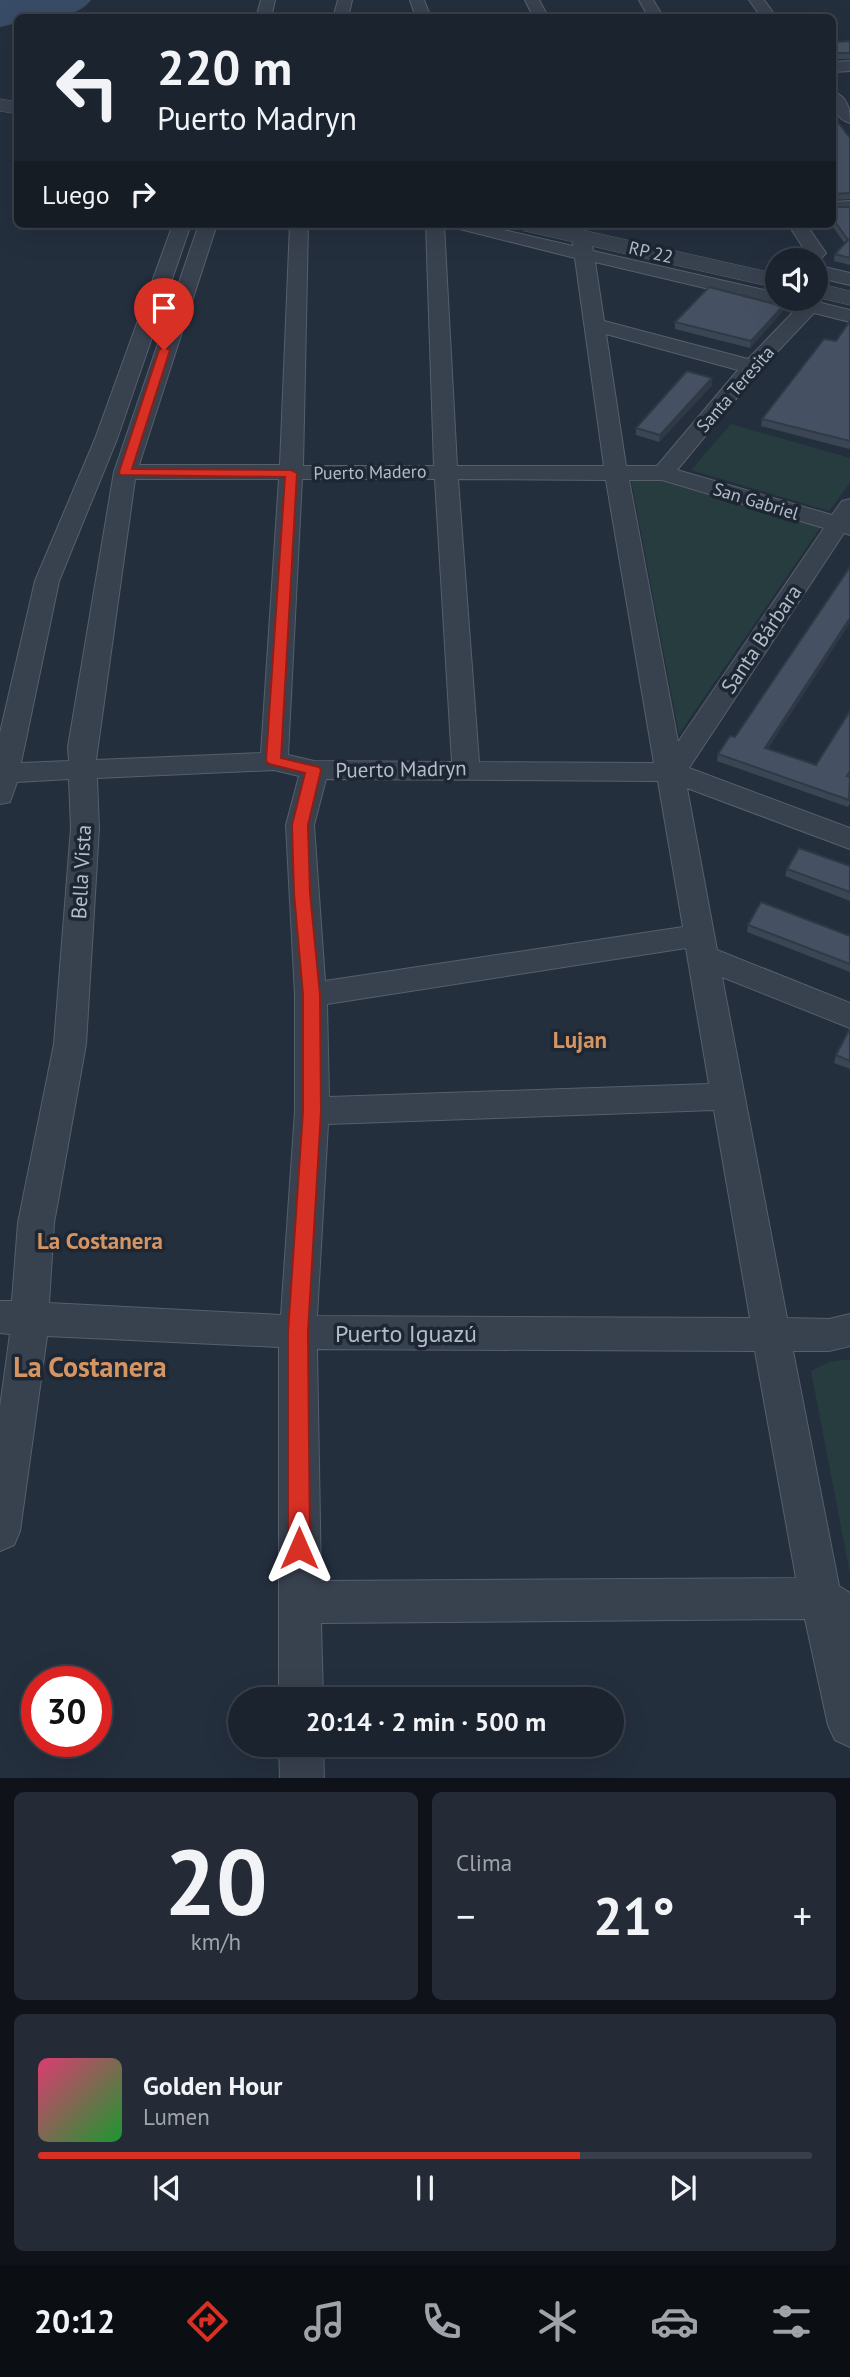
<!DOCTYPE html>
<html lang="es">
<head>
<meta charset="utf-8">
<style>
	body { margin:0; font-family:"PT Sans",sans-serif; background:#242b36; color:#f1f3f6; height:100vh; display:flex; flex-direction:column; font-size:26px; white-space:nowrap }
	* { box-sizing:border-box; margin:0 }
	p { font-size:23px; color:#a0a4aa }
	.icon { flex:none; width:38px; height:38px; fill:none; stroke:currentColor; stroke-width:2; stroke-linecap:round; stroke-linejoin:round }
	.map { position:relative; height:1778px; overflow:hidden }
	.drawer { display:flex; flex-direction:column; gap:14px; padding:14px; background:#0f1319; flex:1 }
	.drawer>* { flex:none }
	.top-card { position:absolute; left:14px; top:14px; width:822px; height:214px; border-radius:10px; box-shadow:0 7px 28px #0002,0 0 0 2px #39404a; background:#1b232e; color:#f1f3f6; overflow:hidden }
	.controls { position:absolute; left:765px; top:248px; display:grid; gap:14px }
	.controls a { display:grid; place-items:center; width:63px; height:63px; border-radius:50%; background:#1b232e; box-shadow:0 7px 28px #0002,0 0 0 2px #39404a; font-size:35px }
	.speed { position:absolute; left:21px; top:1666px; display:flex; gap:14px; font-size:35px; font-weight:700; text-align:center }
	.speed>* { display:grid; place-content:center; width:91px; height:91px; border-radius:50%; background:#1b232e; box-shadow:0 7px 28px #0002,0 0 0 2px #39404a; line-height:1 }
	.speed .limit { border:10px solid #d22; background:#fff; color:#111 }
	.pin { position:absolute; display:grid; place-items:center; width:60px; height:60px; color:#fff; margin:-72px -30px; border-radius:50% 50% 50% 0; rotate:-45deg; box-shadow:0 0 7px #0007 }
	.pin .icon { rotate:45deg }
	.me { position:absolute; width:77px; margin:-38px; rotate:0deg; stroke-linejoin:round; filter:drop-shadow(0 0 5px #0008) }
	.turn { display:flex; align-items:center; gap:24px; height:147px; padding:0 28px; font-size:32px }
	.turn .icon { width:91px; height:91px; stroke-width:2.5 }
	.turn b { display:block; font-size:49px; line-height:60px }
	.then { display:flex; align-items:center; height:66px; padding:0 28px; background:#0003; gap:14px; font-size:26px }
	.big { font-size:52px; font-weight:700; line-height:1.1 }
	.drawer .widget { flex:1; display:flex; flex-direction:column; justify-content:center; gap:10px; min-width:0; padding:0 24px; border-radius:10px; background:#242b36 }
	.drawer .dial { align-items:center; gap:0 }
	.dial b { font-size:91px; line-height:1 }
	.song { display:flex; align-items:center; gap:21px }
	.cover { width:84px; height:84px; border-radius:10px; background:linear-gradient(135deg,hsl(340 70% 55%),hsl(130 70% 35%)) }
	.played { height:7px; border-radius:4px; background:linear-gradient(90deg,#d93025 70%,#39404a 70%) }
	.keys { display:flex; justify-content:space-around; direction:ltr }
	.heat { display:flex; justify-content:space-between; align-items:center; font-size:38px; direction:ltr }
	.drawer .tiles { flex:1; display:grid; gap:14px; grid-template-columns:1fr 1fr }
	.widget:last-child { grid-column:span 2 }
	.trip { position:absolute; left:228px; top:1687px; width:396px; height:70px; border-radius:35px; background:#1b232e; box-shadow:0 7px 28px #0002,0 0 0 2px #39404a; font-weight:700; line-height:70px; text-align:center }
	.tabs { display:flex; height:112px; justify-content:space-around; align-items:center; background:#0b0e12; color:#a0a4aa }
	.tabs .icon { width:49px; height:49px }
	.tabs .on { color:#d93025 }
	.tabs b { font-size:32px; color:#f1f3f6 }
	.map>svg:first-child { display:block }
	.green { fill:#263c3f }
	.water { fill:#394c67 }
	.lines { fill:none; stroke-linecap:round; stroke-linejoin:round }
	.river { fill:#394c67; fill-rule:evenodd }
	.minor-casing { stroke:#565f6c; stroke-width:2 }
	.tertiary-casing { stroke:#565f6c; stroke-width:1 }
	.minor { fill:#38414e; fill-rule:evenodd }
	.tertiary { fill:#38414e; fill-rule:evenodd }
	.wall { fill:#3b4654 }
	.shaded-wall { fill:#303945 }
	.building { fill:#455162; stroke:#303945; stroke-width:2 }
	.route { fill:#d93025; stroke:#8d1f18; stroke-width:2 }
	.labels { text-anchor:middle; dominant-baseline:central; stroke-width:7; stroke-linejoin:round; paint-order:stroke }
	.far-street-label { font-size:18px; fill:#b4bcc9; stroke:#1d2633 }
	.street-label { font-size:21px; fill:#b4bcc9; stroke:#1d2633 }
	.neighbourhood-label { font-size:23px; font-weight:bold; fill:#d59563; stroke:#1d2633 }
	.near-street-label { font-size:24px; fill:#b4bcc9; stroke:#1d2633 }
	.near-neighbourhood-label { font-size:28px; font-weight:bold; fill:#d59563; stroke:#1d2633 }
</style>
</head>
<body>
<div class="map">
<svg width="850" height="1779" viewBox="0 0 850 1779">
	<rect width="100%" height="100%" fill="#242f3e"/>
	<g class="green">
		<polygon points="731,424 850,458 850,483 829,511 691,470"/>
		<polygon points="631,479 668,479 822,525 679,734"/>
		<polygon points="850,1359 850,1574 811,1371 829,1362"/>
	</g>
	<polygon class="water" points="0,0 79,0 51,14 18,18 17,23 0,27"/>
	<g class="lines">
		<path class="river" d="M59 0H91C77 19 46 18 25 18L29 13Z"/>
		<g class="minor-casing">
			<g id="minor">
				<polygon points="261,0 275,0 271,18 256,18"/>
				<polygon points="338,0 352,0 348,18 333,18"/>
				<polygon points="410,0 424,0 431,18 416,18"/>
				<polygon points="525,0 539,0 549,18 534,18"/>
				<polygon points="639,0 653,0 664,18 649,18"/>
				<polygon points="749,0 764,0 777,18 762,18"/>
				<polygon points="850,61 850,71 833,72 833,62"/>
				<path d="M833 92C848 96 850 110 850 123 835 119 833 105 833 92Z"/>
				<polygon points="850,201 850,211 833,212 833,202"/>
				<path d="M173 224H191L117 439 59 581 21 763 69 761 68 747 114 472 199 224H217L139 465H280L290 224H308L303 466H434L426 224H477L573 246 572 236 581 230 590 236 593 251 777 293V299H805L850 310V322L814 313 759 371 677 470 832 515 842 501 850 499V535L844 533 689 768 850 828V849L687 788 717 950 850 1003V1028L722 977 787 1318 829 1319 850 1314V1346L829 1351H793L839 1586 850 1593V1747L835 1740 828 1725 805 1619 321 1623 323 1699H279V1347L47 1336 20 1531 14 1545 0 1551V1407L10 1334 0 1333V1301H12L18 1223 54 1044 71 828 69 779 17 782 10 802 0 804V733L35 581 95 439ZM444 225 575 258 604 466H457ZM595 262 777 305 783 303 796 309 748 359 604 321ZM606 334 738 370 657 466H626ZM135 479H279L261 753 96 760ZM302 479H435L452 762 314 761 288 755ZM458 479 606 480 654 763 479 762ZM629 480H662L824 528 678 742ZM274 770 299 776 286 825 295 995V1111L281 1315 49 1303 54 1223 86 1044 99 828 97 778ZM326 779 658 781 683 927 325 981 314 825ZM686 948 709 1084 329 1097 327 1004ZM714 1110 750 1318 317 1316 328 1124ZM317 1349 755 1351 796 1578 321 1581Z"/>
				<polygon points="788,224 806,224 826,253 816,264 816,261 799,261 806,252"/>
				<polygon points="816,265 850,273 850,285 816,277"/>
				<polygon points="279,1745 323,1745 324,1779 280,1779"/>
			</g>
		</g>
		<g class="tertiary-casing">
			<g id="tertiary">
				<polygon points="0,99 18,102 18,114 0,111"/>
				<polygon points="514,224 556,224 777,274 777,288 525,231"/>
				<polygon points="816,283 850,291 850,305 816,297"/>
			</g>
		</g>
		<use href="#minor" class="minor"/>
		<use href="#tertiary" class="tertiary"/>
	</g>
	<g class="wall">
		<polygon points="850,41 850,59 837,59 833,55 833,42"/>
		<polygon points="833,116 850,138 850,199 833,200"/>
		<polygon points="833,207 850,207 850,265 834,261 835,254 845,244 831,224 833,224"/>
		<polygon points="783,306 782,312 750,348 675,329 675,322"/>
		<polygon points="850,321 850,447 849,449 761,426 762,419 836,341"/>
		<polygon points="712,378 712,385 659,442 636,435 636,428"/>
		<polygon points="850,711 850,803 848,807 717,761 718,754 768,749 816,765"/>
		<polygon points="850,866 850,901 785,876 787,869"/>
		<polygon points="748,925 850,936 850,972 747,932"/>
		<polygon points="850,1030 850,1069 834,1063 836,1055"/>
	</g>
	<g class="shaded-wall">
		<polygon points="783,306 782,312 750,348 751,341"/>
		<polygon points="712,378 712,385 659,442 660,435"/>
		<polygon points="850,618 850,623 764,755 765,748"/>
	</g>
	<g class="building">
		<polygon points="850,41 850,53 838,53 833,48 833,42"/>
		<polygon points="833,116 850,138 850,193 833,194"/>
		<polygon points="833,207 850,207 850,258 835,254 848,240 833,219"/>
		<polygon points="709,287 783,306 751,341 675,322"/>
		<polygon points="850,321 850,441 762,419 824,339 836,341"/>
		<polygon points="687,371 712,378 660,435 636,428"/>
		<polygon points="850,567 850,618 765,748 816,765 850,711 850,771 847,776 850,777 849,800 718,754 730,736 735,737"/>
		<polygon points="799,848 850,866 850,892 787,869"/>
		<polygon points="761,902 850,936 850,964 748,925"/>
		<polygon points="849,1030 850,1030 850,1061 836,1055"/>
	</g>
	<polygon class="route" points="164,347 170,350 132,469 291,470 297,473 281,758 319,767 321,770 308,825 310,893 320,995 321,1111 308,1332 310,1548 307,1555 299,1558 292,1555 288,1548 288,1332 303,1111 303,995 294,893 292,825 305,773 269,764 266,761 285,477 120,475 119,472 159,350"/>
	<g class="labels">
		<g class="far-street-label">
			<text transform="translate(651 252) rotate(13)">RP 22</text>
			<text transform="translate(735 389) rotate(-49)">Santa Teresita</text>
			<text transform="translate(370 472) rotate(-1)">Puerto Madero</text>
			<text transform="translate(756 501) rotate(17)">San Gabriel</text>
		</g>
		<g class="street-label">
			<text transform="translate(761 639) rotate(-56)">Santa Bárbara</text>
			<text transform="translate(401 769) rotate(-1)">Puerto Madryn</text>
			<text transform="translate(81 872) rotate(-87)">Bella Vista</text>
		</g>
		<g class="neighbourhood-label">
			<text x="580" y="1039">Lujan</text>
			<text x="100" y="1240">La Costanera</text>
		</g>
		<g class="near-street-label">
			<text x="406" y="1333">Puerto Iguazú</text>
		</g>
		<g class="near-neighbourhood-label">
			<text x="90" y="1366">La Costanera</text>
		</g>
	</g>
</svg>
<div class="controls">
<a><svg class="icon" aria-label="sound" viewBox="0 0 24 24"><path d="M4 9h4l5-4v14l-5-4H4zM17 9q2 3 0 6"/></svg></a>
</div>
<div class="speed"><div class="limit">30</div></div>
<div class="pin" style="left:164px;top:350px;background:#d93025"><svg class="icon" aria-label="arrive" viewBox="0 0 24 24"><path d="M6 21V4h12l-3 4 3 4H6"/></svg></div>
<svg class="me" style="left:299px;top:1548px" viewBox="-20 -20 40 40"><path d="M0-17L14 15 0 8-14 15z" fill="#d93025" stroke="#fff" stroke-width="4"/></svg>
<div class="trip">20:14 · 2 min · 500 m</div>
<div class="top-card">
<div class="turn"><svg class="icon" aria-label="left" viewBox="0 0 24 24"><path d="M17 20v-9H6M10 6l-5 5 5 5"/></svg><div><b>220 m</b>Puerto Madryn</div></div>
<div class="then">Luego<svg class="icon" aria-label="right" viewBox="0 0 24 24"><path d="M7 20v-9h11M14 6l5 5-5 5"/></svg></div>
</div>
</div>
<section class="drawer">
<div class="tiles">
<div class="widget dial"><b>20</b><p>km/h</p></div>
<div class="widget"><p>Clima</p>
<div class="heat"><a>−</a><b class="big">21°</b><a>+</a></div>
</div>
<div class="widget">
<div class="song"><i class="cover"></i><div><b>Golden Hour</b><p>Lumen</p></div></div>
<div class="played"></div>
<div class="keys"><svg class="icon" aria-label="previous" viewBox="0 0 24 24"><path d="M18 5L8 12l10 7zM5 5v14"/></svg><svg class="icon" aria-label="pause" viewBox="0 0 24 24"><path d="M8 5v14M16 5v14"/></svg><svg class="icon" aria-label="next" viewBox="0 0 24 24"><path d="M6 5l10 7-10 7zM19 5v14"/></svg></div>
</div>
</div>
</section>
<nav class="tabs">
<b>20:12</b>
<svg class="icon on" aria-label="directions" viewBox="0 0 24 24"><path d="M12 3l9 9-9 9-9-9zM9 14v-3h6M13 9l2 2-2 2"/></svg>
<svg class="icon" aria-label="music" viewBox="0 0 24 24"><path d="M9 18V5l10-2v13"/><circle cx="6" cy="18" r="3"/><circle cx="16" cy="16" r="3"/></svg>
<svg class="icon" aria-label="phone" viewBox="0 0 24 24"><path d="M5 4h4l2 5-3 2q2 4 5 5l2-3 5 2v4C11 20 4 13 5 4z"/></svg>
<svg class="icon" aria-label="climate" viewBox="0 0 24 24"><path d="M12 3v18M4 7l16 10M4 17L20 7"/></svg>
<svg class="icon" aria-label="car" viewBox="0 0 24 24"><path d="M5 17H2v-5l4-1 3-4h7l3 4 3 1v5h-3M9 17h6M6 11h13"/><circle cx="7" cy="17" r="2"/><circle cx="17" cy="17" r="2"/></svg>
<svg class="icon" aria-label="filters" viewBox="0 0 24 24"><path d="M4 7h16M4 17h16"/><circle cx="9" cy="7" r="2"/><circle cx="15" cy="17" r="2"/></svg>
</nav>
</body>
</html>
